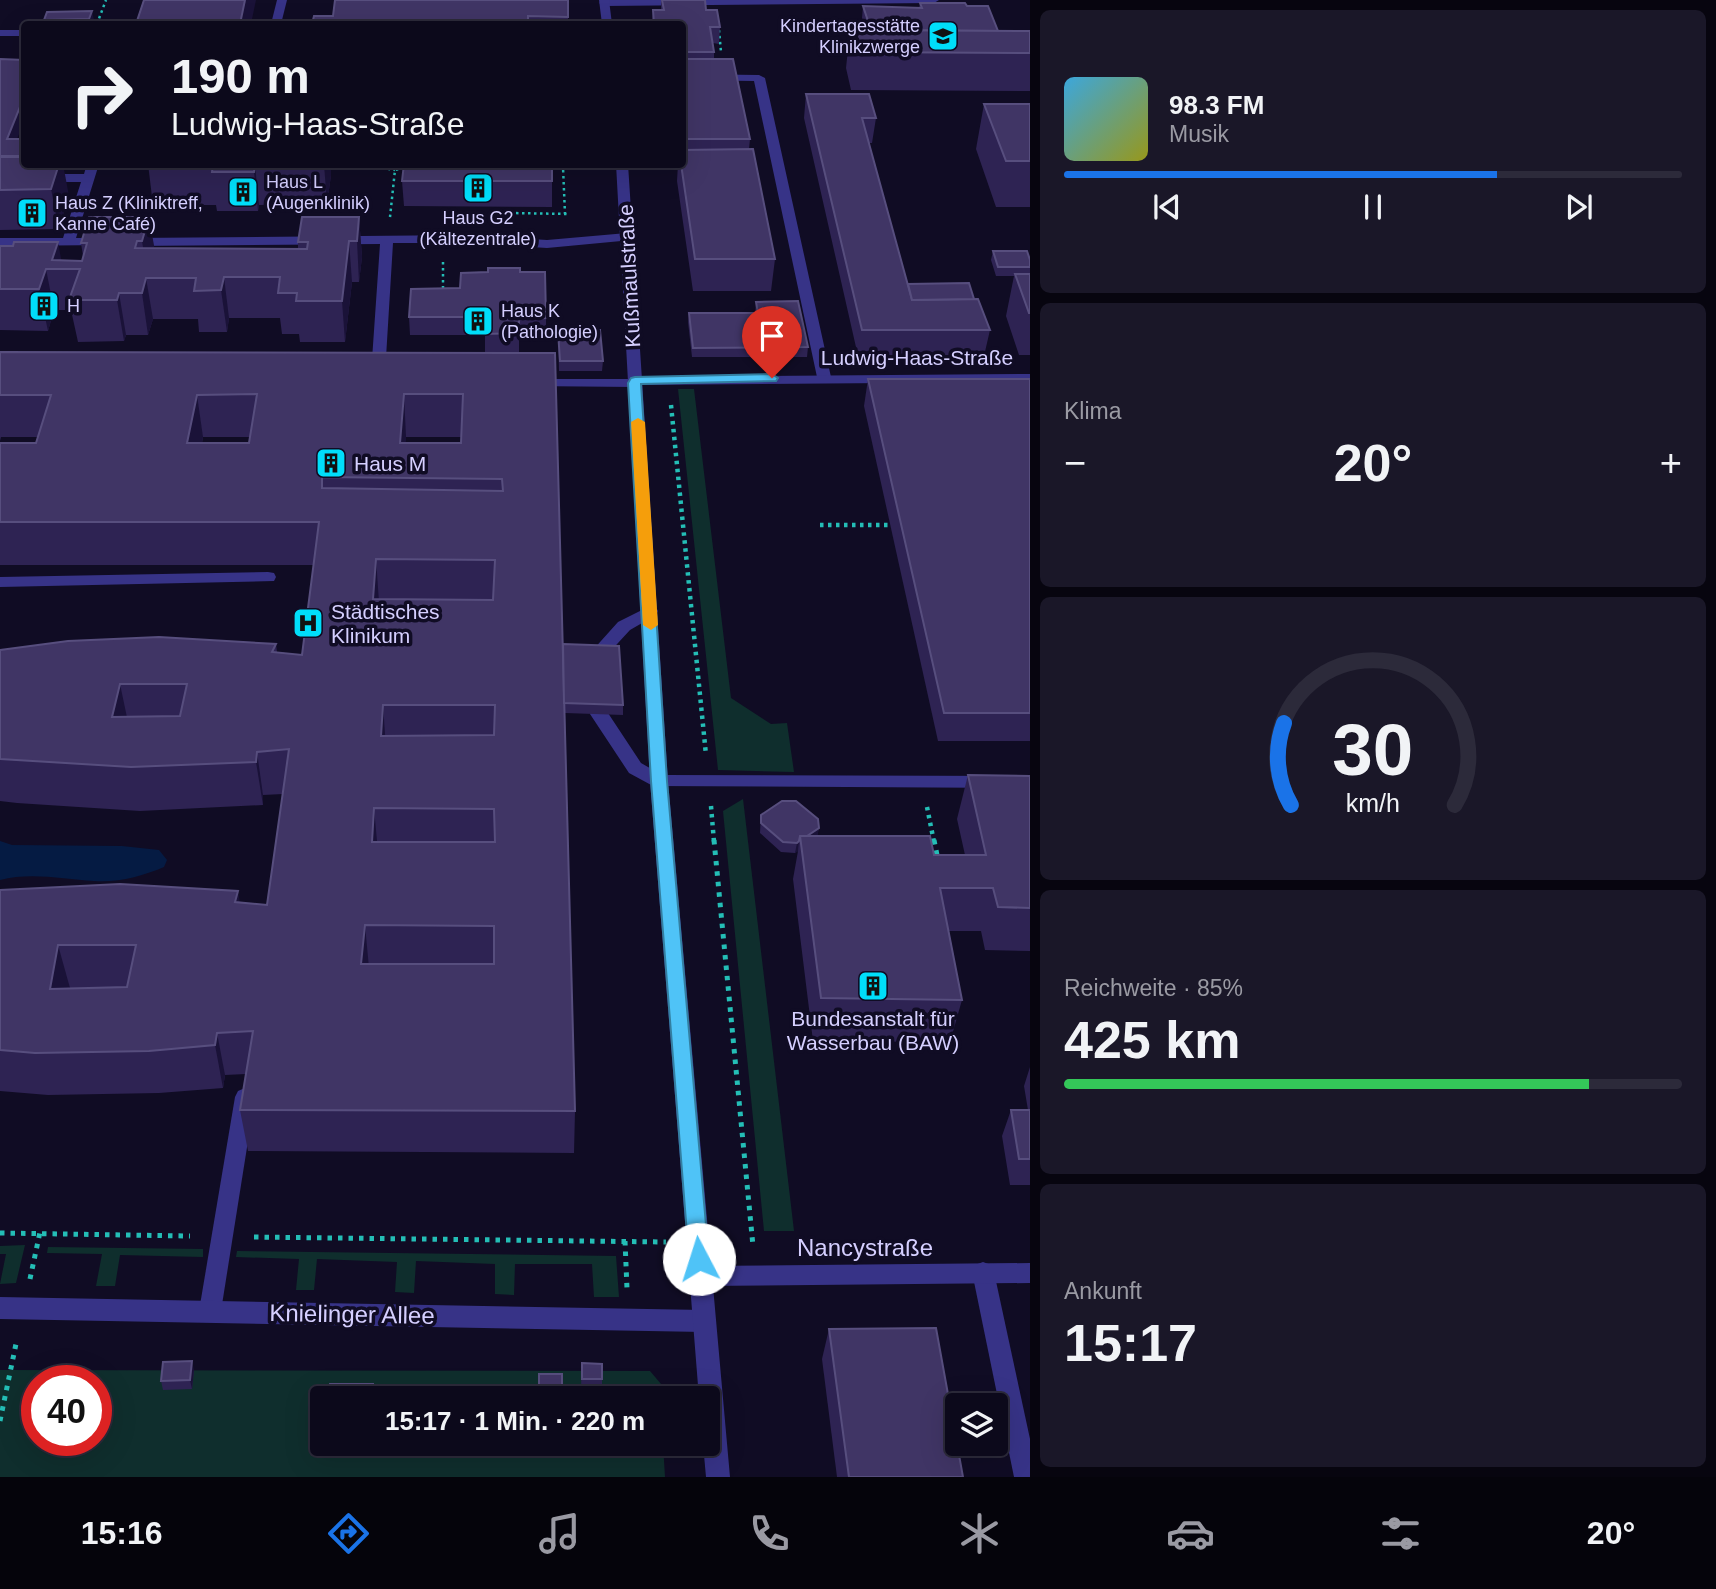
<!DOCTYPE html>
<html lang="de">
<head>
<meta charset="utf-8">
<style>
	body { margin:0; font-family:Helvetica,sans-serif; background:#1a1728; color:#f1f3f6; height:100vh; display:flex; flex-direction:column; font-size:26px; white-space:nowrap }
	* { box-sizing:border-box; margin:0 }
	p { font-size:23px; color:#9a9aa3 }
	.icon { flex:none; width:38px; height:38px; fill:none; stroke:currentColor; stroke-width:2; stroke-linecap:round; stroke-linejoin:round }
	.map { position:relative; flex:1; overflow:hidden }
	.panel { display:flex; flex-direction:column; gap:10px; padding:10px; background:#07050f; width:686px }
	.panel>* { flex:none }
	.top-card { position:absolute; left:21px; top:21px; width:665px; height:147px; border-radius:7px; box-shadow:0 7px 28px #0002,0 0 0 2px #2c2a3a; background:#0c091b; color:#f1f3f6; overflow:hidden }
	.controls { position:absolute; left:945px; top:1393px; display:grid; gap:14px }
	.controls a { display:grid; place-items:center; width:63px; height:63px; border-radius:7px; background:#0c091b; box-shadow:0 7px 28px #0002,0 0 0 2px #2c2a3a; font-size:35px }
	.speed { position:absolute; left:21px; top:1365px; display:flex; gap:14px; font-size:35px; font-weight:700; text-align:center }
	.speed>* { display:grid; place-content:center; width:91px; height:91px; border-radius:50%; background:#0c091b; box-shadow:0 7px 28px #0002,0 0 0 2px #2c2a3a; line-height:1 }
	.speed .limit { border:10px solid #d22; background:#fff; color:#111 }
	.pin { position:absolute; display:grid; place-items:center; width:60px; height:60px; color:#fff; margin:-72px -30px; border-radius:50% 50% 50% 0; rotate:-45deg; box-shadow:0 0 7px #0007 }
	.pin .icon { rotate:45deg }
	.me { position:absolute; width:77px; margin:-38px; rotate:355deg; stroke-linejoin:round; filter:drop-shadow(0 0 5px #0008) }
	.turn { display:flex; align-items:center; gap:24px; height:147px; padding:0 35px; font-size:32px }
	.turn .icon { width:91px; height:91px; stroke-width:2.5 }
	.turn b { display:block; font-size:49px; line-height:60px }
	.big { font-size:52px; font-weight:700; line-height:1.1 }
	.panel .card { flex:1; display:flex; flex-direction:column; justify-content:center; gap:10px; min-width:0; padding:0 24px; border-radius:10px; background:#1a1728 }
	.panel .dial { align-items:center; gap:0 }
	.dial svg { height:182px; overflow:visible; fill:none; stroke:#2c2a3a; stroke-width:7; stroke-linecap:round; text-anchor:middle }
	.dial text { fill:#f1f3f6; stroke:none }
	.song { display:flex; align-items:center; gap:21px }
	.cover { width:84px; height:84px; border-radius:10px; background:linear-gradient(135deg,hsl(200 70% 55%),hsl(60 70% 35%)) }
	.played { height:7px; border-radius:4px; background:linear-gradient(90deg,#1a73e8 70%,#2c2a3a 70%) }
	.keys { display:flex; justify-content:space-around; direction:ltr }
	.heat { display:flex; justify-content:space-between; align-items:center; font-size:38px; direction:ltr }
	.charge { height:10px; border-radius:5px; background:linear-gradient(90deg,#34c759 85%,#2c2a3a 0) }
	.trip { position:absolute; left:310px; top:1386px; width:410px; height:70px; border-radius:7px; background:#0c091b; box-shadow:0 7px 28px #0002,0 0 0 2px #2c2a3a; font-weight:700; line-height:70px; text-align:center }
	.dock { display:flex; height:112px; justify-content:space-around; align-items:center; background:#05040b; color:#9a9aa3 }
	.dock .icon { width:49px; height:49px }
	.dock .selected { color:#1a73e8 }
	.dock b { font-size:32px; color:#f1f3f6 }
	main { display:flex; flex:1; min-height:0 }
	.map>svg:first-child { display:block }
	.green { fill:#0f2e2d; fill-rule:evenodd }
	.water { fill:#051b43 }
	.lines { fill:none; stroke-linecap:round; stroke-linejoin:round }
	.path-far2 { stroke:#24beb6; stroke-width:2.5; stroke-dasharray:2.5 3.5; stroke-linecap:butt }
	.path-far1 { stroke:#24beb6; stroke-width:4.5; stroke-dasharray:3.5 4.5; stroke-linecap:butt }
	.path { stroke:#24beb6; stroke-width:5; stroke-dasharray:4.5 6; stroke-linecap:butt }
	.service { fill:#373387; fill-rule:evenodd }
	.minor { fill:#373387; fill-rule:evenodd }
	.tertiary { fill:#373387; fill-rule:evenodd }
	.wall { fill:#2e2353; fill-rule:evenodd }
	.shaded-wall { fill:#1a1238 }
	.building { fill:#403565; stroke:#574e7e; stroke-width:2; fill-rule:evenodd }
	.route { fill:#4fc3f7; stroke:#337fa1; stroke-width:2 }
	.slow { fill:#f59e0b }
	.labels { text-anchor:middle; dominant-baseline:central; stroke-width:7; stroke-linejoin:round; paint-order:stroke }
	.far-poi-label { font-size:18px; fill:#d5cfff; stroke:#100c24; text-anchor:start }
	.street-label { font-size:21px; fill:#d5cfff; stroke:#100c24 }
	.poi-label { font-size:21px; fill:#d5cfff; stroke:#100c24; text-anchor:start }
	.near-street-label { font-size:24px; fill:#d5cfff; stroke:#100c24 }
</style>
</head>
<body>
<main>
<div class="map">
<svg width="1030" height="1477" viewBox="0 0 1030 1477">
	<rect width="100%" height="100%" fill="#100c24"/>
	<g class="green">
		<polygon points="678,389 694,389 731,698 771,724 787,723 794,772 718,770"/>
		<polygon points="743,799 794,1231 764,1231 723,811"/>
		<polygon points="25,1245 16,1283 0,1284 6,1254 0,1254 0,1246"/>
		<polygon points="48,1247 203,1249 203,1257 120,1255 115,1286 96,1286 102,1254 47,1253"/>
		<polygon points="237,1251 616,1256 619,1297 594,1297 592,1264 515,1264 514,1295 495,1294 495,1264 416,1261 414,1293 395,1292 397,1262 317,1259 314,1290 296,1290 299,1259 236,1257"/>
		<path d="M0 1370 650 1371 661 1384 662 1398H322V1444H663L665 1477H0ZM37 1381H96V1440H37Z"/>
	</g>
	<path class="water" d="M0 841 12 845 122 846 159 850 167 860 164 867C143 876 117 883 94 881 64 879 30 872 0 880Z"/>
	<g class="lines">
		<g class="path-far2">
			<polyline points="97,24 106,0"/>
			<polyline points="719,30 721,52"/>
			<polyline points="358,164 395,170"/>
			<polyline points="548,167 563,167 565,214"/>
			<polyline points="510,213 568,214"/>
			<polyline points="390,217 395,170 405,168 407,164"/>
			<polyline points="443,262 443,292"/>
		</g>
		<g class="path-far1">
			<polyline points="671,405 706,755"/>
			<polyline points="820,525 891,525"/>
			<polyline points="711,806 714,842"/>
			<polyline points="927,807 934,842"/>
		</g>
		<g class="path">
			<polyline points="714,840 753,1246"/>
			<polyline points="934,840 938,860"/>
			<polyline points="0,1233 190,1236"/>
			<polyline points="254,1237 666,1242"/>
			<polyline points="625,1241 627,1289"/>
			<polyline points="30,1279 40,1232"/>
			<polyline points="0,1421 17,1339"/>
		</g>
		<g class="service">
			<polygon points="277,0 287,0 281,24 271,24"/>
			<polygon points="603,0 939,0 934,3 604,6 599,3"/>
			<rect x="0" y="30" width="24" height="6"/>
			<polygon points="682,74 759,75 765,78 831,377 829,380 824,381 817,377 754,81 682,80"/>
			<polygon points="87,164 99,164 76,238 103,238 109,242 108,245 0,246 0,238 63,238 81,182 0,182 0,174 84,174"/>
			<polygon points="627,233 633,237 632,240 547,248 467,243 393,243 385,374 378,378 371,374 380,244 131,246 125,242 131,238 467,235 547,240"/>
			<polygon points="532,379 635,379 642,383 635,387 527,386 527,380"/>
			<polygon points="268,572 274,573 276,577 274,581 0,587 0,577"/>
			<polygon points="650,606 656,607 658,611 656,615 630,630 606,656 604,675 608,713 641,763 662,775 1030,776 1030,788 653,786 629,773 590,714 588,675 592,651 618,622"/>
			<polygon points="245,1088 252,1091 255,1097 221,1311 218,1319 210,1322 202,1319 199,1311 235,1097 238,1091"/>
			<polygon points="983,1262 991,1265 994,1272 1030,1439 1030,1477 1014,1477 972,1272 975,1265"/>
		</g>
		<g class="minor">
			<polygon points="1030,374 1030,382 635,385 628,381 635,377"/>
			<polygon points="1030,1263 1030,1283 700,1286 692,1283 689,1276 692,1269 700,1266"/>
			<polygon points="0,1297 704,1310 712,1313 716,1321 712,1329 704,1332 0,1319"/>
		</g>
		<g class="tertiary">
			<polygon points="599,0 609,0 612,24 602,24"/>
			<polygon points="616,164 628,164 668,781 730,1477 706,1477 703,1444 707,1444 707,1398 699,1398 650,781"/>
		</g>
	</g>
	<g class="wall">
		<polygon points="568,0 568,24 312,24 333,16"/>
		<polygon points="661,0 705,0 706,10 720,27 719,44 713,43 714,52 714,59 750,139 749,149 775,259 771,291 693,291 677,181 678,164 682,164 682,24 652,24 653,10 661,10"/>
		<polygon points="920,3 998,31 1030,31 1030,91 851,90 846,68 850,30 861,30 863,6 919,8"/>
		<polygon points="44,20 94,20 92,24 45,24"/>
		<polygon points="0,59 17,139 69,196 59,229 0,230"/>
		<polygon points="806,94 876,118 872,143 869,143 908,284 990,330 984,356 858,356 804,118"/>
		<polygon points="984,104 1030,104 1030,207 996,207 976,149"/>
		<polygon points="148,164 331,164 331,175 327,204 259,205 258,211 217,211 216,205 153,205"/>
		<polygon points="552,164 552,207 404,206 402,181"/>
		<polygon points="149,217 154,249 298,249 298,242 359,217 362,257 359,282 352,282 345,342 300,342 299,334 282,334 280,318 229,318 227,332 199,332 198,319 153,319 148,335 126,335 124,341 78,342 71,310 54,310 48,331 0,330 0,246 61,261 82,261 83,256 81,243"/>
		<polygon points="993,251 1030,260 1030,355 1019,355 1006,316 1014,276 996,276 991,260"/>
		<polygon points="520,272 546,318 546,337 519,337 519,352 485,352 485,335 410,335 409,317"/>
		<polygon points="756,302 808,347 807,357 692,357 688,322 689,313 755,313"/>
		<polygon points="558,331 603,361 602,371 559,371"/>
		<path d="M0 352 555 353 563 644 623 705V715L565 713 575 1111 574 1153 248 1151 240 1110 246 1074 225 1075 223 1088 159 1093 48 1095 0 1091V890L240 903 267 905 283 794 263 795V805L140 811 17 803 0 801V650L276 644 277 652 302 655 314 565H0V443H36L38 437H1L0 441ZM203 437H250L249 443H202ZM406 437H462L461 443H405Z"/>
		<polygon points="868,379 1030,379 1030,741 938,741 864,406"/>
		<polygon points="968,775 1030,776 1030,951 985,950 981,931 949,931 962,1000 950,1042 813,1041 793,879 798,851 795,853 781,852 760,833 761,815 819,828 817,836 934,855 965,855 957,819"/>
		<polygon points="1030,1067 1030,1185 1010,1185 1002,1136 1011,1110 1028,1110 1024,1086"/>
		<polygon points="829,1329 963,1477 837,1477 822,1359"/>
		<polygon points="582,1363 602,1379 602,1388 581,1387"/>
		<polygon points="194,1370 192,1389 163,1390 161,1381"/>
		<rect x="539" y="1374" width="23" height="24"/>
	</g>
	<g class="shaded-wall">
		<polygon points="245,0 256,0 251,24 240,24"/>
		<polygon points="92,11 94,20 92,24 90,24 89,19"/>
		<polygon points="24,97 24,122 10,156 7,139"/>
		<polygon points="59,164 63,164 69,196 59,229 51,189"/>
		<polygon points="324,164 331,164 331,175 327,204"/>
		<polygon points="255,165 259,205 258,211 254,172"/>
		<polygon points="149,217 156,257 148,278 142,241"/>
		<polygon points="359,217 362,257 359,282 357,241"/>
		<polygon points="349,241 352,282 345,342 342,301"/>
		<polygon points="58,242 63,269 52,260"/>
		<polygon points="46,269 54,310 48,331 39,289"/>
		<polygon points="224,277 229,318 227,332 221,290"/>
		<polygon points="146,278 153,319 148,335 142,293"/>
		<polygon points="119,293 126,335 124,341 117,300"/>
		<polygon points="404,394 406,437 403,478 400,443"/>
		<polygon points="197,395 203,437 193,485 187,443"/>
		<polygon points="376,559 379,602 373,599"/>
		<polygon points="120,684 129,727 112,717"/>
		<polygon points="383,705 386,748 381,736"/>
		<polygon points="257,752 263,795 263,805 256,762"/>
		<polygon points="374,808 378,852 372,842"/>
		<polygon points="819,828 817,838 801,840"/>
		<polygon points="799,841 798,851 795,853 797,843"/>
		<polygon points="238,891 245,934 235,902"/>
		<polygon points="365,925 369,968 361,964"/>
		<polygon points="58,945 70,988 50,989"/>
		<polygon points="217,1033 225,1075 223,1088 215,1045"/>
		<polygon points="192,1361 194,1370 192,1389 190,1380"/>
	</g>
	<g class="building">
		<polygon points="144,0 245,0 240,24 136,24"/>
		<polygon points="335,0 568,0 568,17 528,16 528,23 554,23 554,24 312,24 314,16 333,16"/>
		<polygon points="662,0 705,0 706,10 717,10 720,27 710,27 714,52 682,52 682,24 654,24 653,10 664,10"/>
		<polygon points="920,3 965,3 967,6 988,6 998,31 871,30 863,6 922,8"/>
		<polygon points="92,11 89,19 44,20 47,12"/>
		<polygon points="850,30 1030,31 1030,53 857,52"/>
		<polygon points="0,59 24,60 24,97 7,139 24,139 24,156 0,156"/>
		<polygon points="682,59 733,59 750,139 682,139"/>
		<polygon points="806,94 869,94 876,118 862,118 912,300 978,299 990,330 862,330"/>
		<polygon points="984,104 1030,104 1030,161 1006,161"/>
		<polygon points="753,149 775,259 695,259 681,164 682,164 682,150"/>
		<polygon points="0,157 24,157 24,164 59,164 51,189 0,190"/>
		<polygon points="148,164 324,164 324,165 255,165 254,172 212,172 213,165"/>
		<polygon points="404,164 552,164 552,181 402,181"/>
		<polygon points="89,217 149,217 142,241 137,241 135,248 307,249 308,242 298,242 302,217 359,217 357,241 349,241 342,301 296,301 297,293 278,293 280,277 224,277 221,290 194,291 196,278 146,278 142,293 119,293 117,300 69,300 80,269 46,269 39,289 0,289 0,246 13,246 14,242 58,242 52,260 82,261 87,243 81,243"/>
		<polygon points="993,251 1027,251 1030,260 1030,267 998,267"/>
		<polygon points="488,268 520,268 520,272 545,272 546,318 519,319 519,333 485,334 486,317 409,317 411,289 460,288 461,273 488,272"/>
		<polygon points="1015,274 1030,274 1030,313 1029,313"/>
		<polygon points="969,283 974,299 912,300 908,284"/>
		<polygon points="798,301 808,347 693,348 689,313 758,313 756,302"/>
		<polygon points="600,330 603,361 560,361 558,331"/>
		<path d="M0 352 555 353 575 1111 240 1110 253 1031 217 1033 215 1045 149 1051 35 1053 0 1050V890L120 884 238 891 235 902 267 905 289 749 257 752 256 762 131 767 0 759V650L68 641 159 637 276 644 272 652 302 655 319 522H0V443H36L51 395H0ZM257 394 249 443H187L197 395ZM404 394H463L461 443H400ZM322 477 502 479 503 491 322 488ZM376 559 495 560 493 600 373 599ZM120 684H187L180 716 112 717ZM383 705H495L494 735 381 736ZM374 808 494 809 495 842H372ZM365 925 494 926V964H361ZM58 945H136L127 987 50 989Z"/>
		<polygon points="868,379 1030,379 1030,713 944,713"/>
		<polygon points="563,644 619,646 623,705 564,703"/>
		<polygon points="968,775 1030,776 1030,908 998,907 993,888 940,888 962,1000 821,998 800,836 930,836 934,855 986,855"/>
		<polygon points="782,801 796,801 818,819 819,828 807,836 800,836 799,841 797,843 783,842 761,823 761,815"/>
		<polygon points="1011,1110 1030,1110 1030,1159 1019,1159"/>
		<polygon points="936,1328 963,1477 849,1477 829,1329"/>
		<polygon points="192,1361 190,1380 161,1381 163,1362"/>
		<polygon points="582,1363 602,1364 602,1379 582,1379"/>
		<rect x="539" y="1374" width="23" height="18"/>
		<polygon points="330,1384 373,1384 373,1398 329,1398"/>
	</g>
	<polygon class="route" points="772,374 778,378 776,381 641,384 667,781 709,1259 706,1266 699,1268 692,1266 689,1259 651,781 628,383 631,378 635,377"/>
	<polygon class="slow" points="638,418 645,422 658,625 651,630 643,625 631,422"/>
	<defs>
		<g id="school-square" transform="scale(1.575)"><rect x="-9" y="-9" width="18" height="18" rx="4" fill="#00defa" stroke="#100c24"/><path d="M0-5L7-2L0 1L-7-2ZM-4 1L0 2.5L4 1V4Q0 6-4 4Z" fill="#111"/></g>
		<g id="building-square" transform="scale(1.575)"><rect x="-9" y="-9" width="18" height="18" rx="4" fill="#00defa" stroke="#100c24"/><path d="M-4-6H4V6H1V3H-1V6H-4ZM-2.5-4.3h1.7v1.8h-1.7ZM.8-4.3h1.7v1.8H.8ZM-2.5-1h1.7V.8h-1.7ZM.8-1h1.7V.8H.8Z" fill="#111"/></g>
		<g id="hospital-square" transform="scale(1.575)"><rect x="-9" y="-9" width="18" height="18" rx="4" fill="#00defa" stroke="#100c24"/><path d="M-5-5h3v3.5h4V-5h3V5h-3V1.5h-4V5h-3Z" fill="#111"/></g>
	</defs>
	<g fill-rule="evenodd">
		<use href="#school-square" x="943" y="36"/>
		<use href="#building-square" x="478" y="188"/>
		<use href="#building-square" x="243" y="192"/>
		<use href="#building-square" x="32" y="213"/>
		<use href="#building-square" x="44" y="306"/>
		<use href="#building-square" x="478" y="321"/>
		<use href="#building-square" x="331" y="463"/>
		<use href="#hospital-square" x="308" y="623"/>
		<use href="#building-square" x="873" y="986"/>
	</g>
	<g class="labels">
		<g class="far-poi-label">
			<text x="920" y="26" text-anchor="end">Kindertagesstätte<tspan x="920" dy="21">Klinikzwerge</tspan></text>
			<text x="266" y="182">Haus L<tspan x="266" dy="21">(Augenklinik)</tspan></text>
			<text x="55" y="203">Haus Z (Kliniktreff,<tspan x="55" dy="21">Kanne Café)</tspan></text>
			<text x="478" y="218" text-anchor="middle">Haus G2<tspan x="478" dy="21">(Kältezentrale)</tspan></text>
			<text x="67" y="306">H</text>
			<text x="501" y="311">Haus K<tspan x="501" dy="21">(Pathologie)</tspan></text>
		</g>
		<g class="street-label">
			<text transform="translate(629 276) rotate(-93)">Kußmaulstraße</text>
			<text x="917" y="357">Ludwig-Haas-Straße</text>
		</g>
		<g class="poi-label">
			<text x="354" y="463">Haus M</text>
			<text x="331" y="611">Städtisches<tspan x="331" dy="24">Klinikum</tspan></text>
			<text x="873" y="1018" text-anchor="middle">Bundesanstalt für<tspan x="873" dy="24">Wasserbau (BAW)</tspan></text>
		</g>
		<g class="near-street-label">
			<text x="865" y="1247">Nancystraße</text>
			<text transform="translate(352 1314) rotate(1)">Knielinger Allee</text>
		</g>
	</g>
</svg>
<div class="controls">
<a><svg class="icon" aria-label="layers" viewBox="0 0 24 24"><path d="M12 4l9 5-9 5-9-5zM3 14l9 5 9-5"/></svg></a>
</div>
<div class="speed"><div class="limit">40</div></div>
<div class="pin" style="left:772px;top:378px;background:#d93025"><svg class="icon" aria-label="arrive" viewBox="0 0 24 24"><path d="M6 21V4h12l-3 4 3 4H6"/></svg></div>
<svg class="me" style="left:699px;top:1259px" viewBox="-20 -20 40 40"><circle r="19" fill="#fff"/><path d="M0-13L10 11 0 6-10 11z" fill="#4fc3f7"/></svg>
<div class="trip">15:17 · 1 Min. · 220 m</div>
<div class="top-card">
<div class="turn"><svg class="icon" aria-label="right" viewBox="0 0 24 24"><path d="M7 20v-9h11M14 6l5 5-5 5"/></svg><div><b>190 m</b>Ludwig-Haas-Straße</div></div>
</div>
</div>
<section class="panel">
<div class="card">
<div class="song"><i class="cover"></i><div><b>98.3 FM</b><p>Musik</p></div></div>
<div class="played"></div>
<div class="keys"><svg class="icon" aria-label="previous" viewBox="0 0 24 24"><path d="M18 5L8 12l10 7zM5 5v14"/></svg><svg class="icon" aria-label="pause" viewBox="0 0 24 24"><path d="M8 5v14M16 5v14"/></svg><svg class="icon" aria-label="next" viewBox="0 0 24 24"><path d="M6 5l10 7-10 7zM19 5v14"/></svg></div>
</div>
<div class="card"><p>Klima</p>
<div class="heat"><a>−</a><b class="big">20°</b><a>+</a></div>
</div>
<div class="card dial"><svg viewBox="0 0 100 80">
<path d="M14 69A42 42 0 1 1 86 69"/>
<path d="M14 69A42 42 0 0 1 11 33" stroke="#1a73e8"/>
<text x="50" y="56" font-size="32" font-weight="700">30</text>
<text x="50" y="72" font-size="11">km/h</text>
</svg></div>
<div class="card"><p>Reichweite · 85%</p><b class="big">425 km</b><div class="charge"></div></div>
<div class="card"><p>Ankunft</p><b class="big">15:17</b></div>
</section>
</main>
<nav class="dock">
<b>15:16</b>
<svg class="icon selected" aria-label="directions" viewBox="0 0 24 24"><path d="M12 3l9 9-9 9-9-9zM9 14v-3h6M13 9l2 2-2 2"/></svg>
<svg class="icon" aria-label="music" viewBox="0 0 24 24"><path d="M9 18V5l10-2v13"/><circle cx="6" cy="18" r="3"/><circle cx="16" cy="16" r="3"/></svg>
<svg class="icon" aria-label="phone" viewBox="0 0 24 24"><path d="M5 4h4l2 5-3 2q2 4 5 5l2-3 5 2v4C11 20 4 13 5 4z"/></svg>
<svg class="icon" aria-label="climate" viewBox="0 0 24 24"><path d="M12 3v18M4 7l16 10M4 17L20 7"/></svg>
<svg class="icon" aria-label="car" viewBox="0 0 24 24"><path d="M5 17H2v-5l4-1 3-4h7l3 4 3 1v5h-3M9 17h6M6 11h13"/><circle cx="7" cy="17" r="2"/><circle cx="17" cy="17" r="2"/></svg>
<svg class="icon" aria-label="filters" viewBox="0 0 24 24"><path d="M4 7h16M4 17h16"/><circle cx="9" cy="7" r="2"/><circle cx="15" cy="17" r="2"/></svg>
<b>20°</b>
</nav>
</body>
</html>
